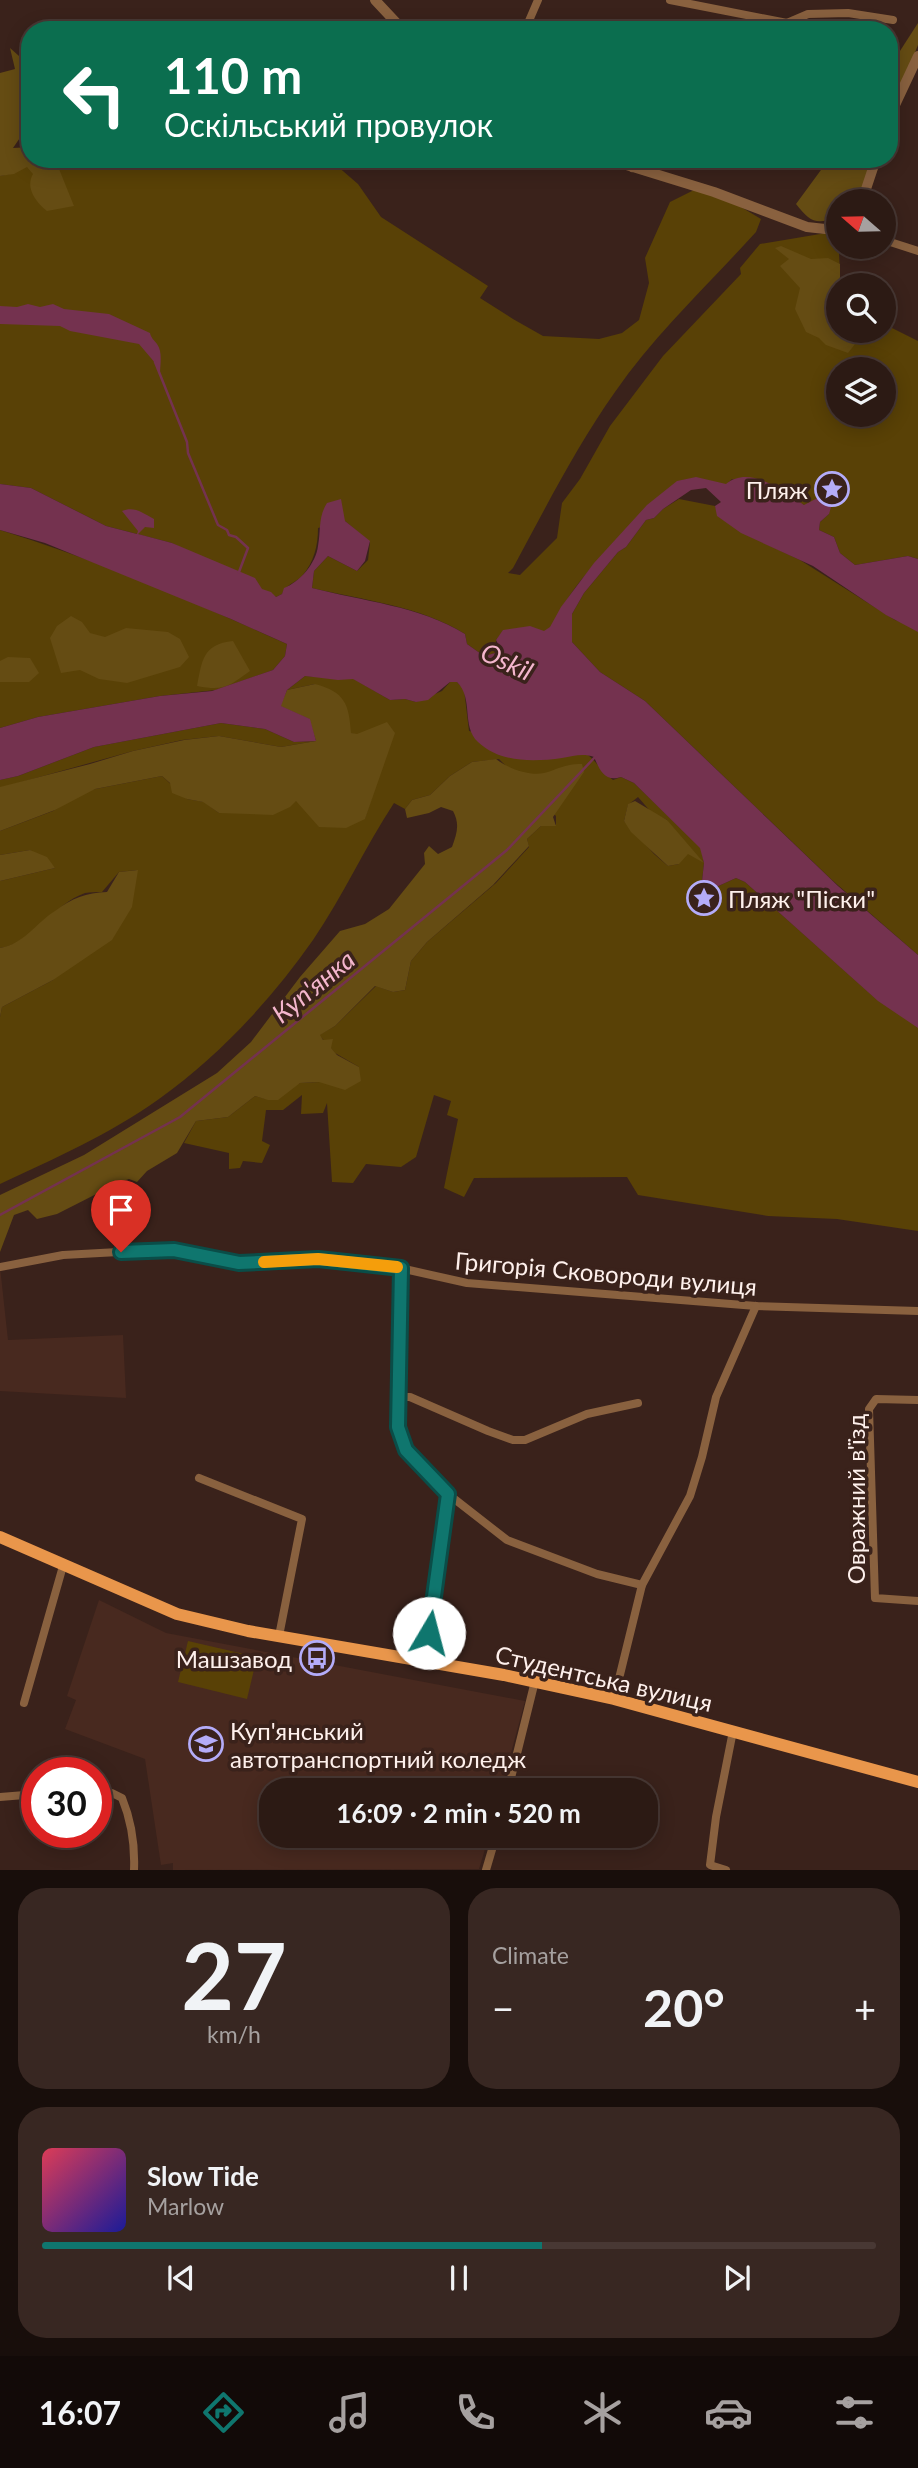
<!DOCTYPE html>
<html lang="en">
<head>
<meta charset="utf-8">
<style>
	body { margin:0; font-family:Lato,sans-serif; background:#382722; color:#f1f3f6; height:100vh; display:flex; flex-direction:column; font-size:26px; white-space:nowrap }
	* { box-sizing:border-box; margin:0 }
	p { font-size:23px; color:#a6a1a0 }
	.icon { flex:none; width:38px; height:38px; fill:none; stroke:currentColor; stroke-width:2; stroke-linecap:round; stroke-linejoin:round }
	.map { position:relative; height:1870px; overflow:hidden }
	.drawer { display:flex; flex-direction:column; gap:18px; padding:18px; background:#180e0b; flex:1 }
	.drawer>* { flex:none }
	.banner { position:absolute; left:21px; top:21px; width:877px; height:147px; border-radius:28px; box-shadow:0 4px 18px #0003,0 0 0 2px #483834; background:#0b6e4f; color:#fff; overflow:hidden }
	.needle { width:46px; rotate:290deg }
	.buttons { position:absolute; left:826px; top:189px; display:grid; gap:14px }
	.buttons a { display:grid; place-items:center; width:70px; height:70px; border-radius:50%; background:#2c1a14; box-shadow:0 4px 18px #0003,0 0 0 2px #483834; font-size:35px }
	.speed { position:absolute; left:21px; top:1757px; display:flex; gap:14px; font-size:35px; font-weight:700; text-align:center }
	.speed>* { display:grid; place-content:center; width:91px; height:91px; border-radius:50%; background:#2c1a14; box-shadow:0 4px 18px #0003,0 0 0 2px #483834; line-height:1 }
	.speed .limit { border:10px solid #d22; background:#fff; color:#111 }
	.pin { position:absolute; display:grid; place-items:center; width:60px; height:60px; color:#fff; margin:-72px -30px; border-radius:50% 50% 50% 0; rotate:-45deg; box-shadow:0 0 7px #0007 }
	.pin .icon { rotate:45deg }
	.me { position:absolute; width:77px; margin:-38px; rotate:8deg; stroke-linejoin:round; filter:drop-shadow(0 0 5px #0008) }
	.turn { display:flex; align-items:center; gap:24px; height:147px; padding:0 28px; font-size:32px }
	.turn .icon { width:91px; height:91px; stroke-width:2.5 }
	.turn b { display:block; font-size:49px; line-height:60px }
	.big { font-size:52px; font-weight:700; line-height:1.1 }
	.drawer .widget { flex:1; display:flex; flex-direction:column; justify-content:center; gap:10px; min-width:0; padding:0 24px; border-radius:28px; background:#382722 }
	.drawer .dial { align-items:center; gap:0 }
	.dial b { font-size:91px; line-height:1 }
	.song { display:flex; align-items:center; gap:21px }
	.cover { width:84px; height:84px; border-radius:10px; background:linear-gradient(135deg,hsl(350 70% 55%),hsl(240 70% 35%)) }
	.played { height:7px; border-radius:4px; background:linear-gradient(90deg,#0f766e 60%,#483834 60%) }
	.keys { display:flex; justify-content:space-around; direction:ltr }
	.heat { display:flex; justify-content:space-between; align-items:center; font-size:38px; direction:ltr }
	.drawer .tiles { flex:1; display:grid; gap:18px; grid-template-columns:1fr 1fr }
	.widget:last-child { grid-column:span 2 }
	.trip { position:absolute; left:259px; top:1778px; width:399px; height:70px; border-radius:28px; background:#2c1a14; box-shadow:0 4px 18px #0003,0 0 0 2px #483834; font-weight:700; line-height:70px; text-align:center }
	.tab-bar { display:flex; height:112px; justify-content:space-around; align-items:center; background:#120a08; color:#a6a1a0 }
	.tab-bar .icon { width:49px; height:49px }
	.tab-bar .current { color:#0f766e }
	.tab-bar b { font-size:32px; color:#f1f3f6 }
	.map>svg:first-child { display:block }
	.built { fill:#48291f }
	.green { fill:#594106; fill-rule:evenodd }
	.forest { fill:#654c13 }
	.water { fill:#74324f }
	.lines { fill:none; stroke-linecap:round; stroke-linejoin:round }
	.stream { stroke:#74324f; stroke-width:2.5 }
	.minor { stroke:#89613f; stroke-width:8 }
	.tertiary { stroke:#89613f; stroke-width:10 }
	.primary { stroke:#e9964b; stroke-width:12 }
	.route-casing { stroke:#0a4d48; stroke-width:18 }
	.route { stroke:#0f766e; stroke-width:12 }
	.slow { stroke:#f59e0b; stroke-width:12 }
	.labels { text-anchor:middle; dominant-baseline:central; stroke-width:7; stroke-linejoin:round; paint-order:stroke }
	.poi-label { font-size:24px; fill:#fef0ec; stroke:#3a221b; text-anchor:end }
	.street-label { font-size:24px; fill:#fef0ec; stroke:#3a221b }
	.water-label { font-size:26px; font-style:italic; fill:#f4b6cd; stroke:#3a221b }
</style>
</head>
<body>
<div class="map">
<svg width="918" height="1870" viewBox="0 0 918 1870">
	<rect width="100%" height="100%" fill="#3a221b"/>
	<g class="built">
		<polygon points="0,1267 8,1340 123,1335 126,1398 0,1391"/>
		<polygon points="99,1600 166,1633 525,1701 501,1790 271,1790 271,1836 489,1836 479,1869 173,1870 173,1863 161,1865 145,1759 65,1729 76,1700 67,1696"/>
	</g>
	<g class="green">
		<path d="M30 159H329L358 184 381 217 488 286 480 298 513 319 543 336 599 339 622 333 639 320 649 283 645 258 670 202 700 187 726 198 761 219 756 232C708 285 656 333 615 392 576 447 545 509 513 568L508 573 520 575 557 538 562 503 580 479 610 426 663 356 741 274 740 268 760 244 838 231 840 273 836 299 838 300V331H884V324L918 341V559L908 556 855 565 840 553 834 537 819 530 820 522 829 514 732 479 725 486 696 478C641 521 587 558 554 622L572 614 584 593 618 552 626 547 646 520 654 518 663 509 679 499 715 506 719 517 749 536 800 560 895 620 918 628V955L832 880 645 701 600 672 572 642 504 630 496 640 495 653 484 656 467 644 465 634C421 606 362 600 312 588L314 571 328 556 357 571 368 560 370 542 345 521 318 528C318 546 314 562 302 576 295 583 285 585 282 594L276 597 172 543 106 526 31 488 0 484V176L15 173ZM838 369H884V415H838Z"/>
		<path d="M0 530C98 560 194 602 287 644L285 656 273 670 216 690 160 696 38 717 0 728Z"/>
		<path d="M305 676 354 679 390 700 405 699 416 702 442 691 450 682H457L464 689 469 731 584 752C596 760 601 771 613 780L621 777 634 783 701 848 704 863 702 881 714 888 736 878 745 882 873 996 918 1027V1231L837 1219 768 1216 638 1195 627 1177 474 1178 464 1197 444 1188 458 1119 447 1115 451 1101 434 1095 416 1157 401 1167 366 1164 353 1183 332 1182 327 1103 323 1113 301 1114 302 1095 283 1110H266L262 1141 270 1145 262 1163 243 1161 240 1168 229 1169V1153L184 1143 196 1121 228 1117 255 1096 266 1099 300 1083 319 1082 359 1067 335 1053 319 1035 335 1026 376 986 393 992 405 990 411 961 427 942 496 883 529 847 527 839 541 826 556 825V816L499 759 472 762 450 776 430 795 412 800 405 809 394 803C365 847 343 896 313 940 271 1000 219 1056 159 1099 110 1134 54 1159 0 1184V1017L2 1007 53 980 137 870 119 872 102 892C97 892 90 892 85 893 53 904 34 943 0 948V881L55 868 30 850 0 855V831L53 811 85 791 162 776 187 799 204 802 219 813 296 801 365 818 374 791 356 735 351 733 315 684 287 690ZM638 797 651 812 667 820 679 864 668 866 654 854 624 821 628 805Z"/>
		<polygon points="221,723 265,729 294,742 316,741 281,747 219,736 182,740 133,751 0,788 0,780 18,776 94,747"/>
		<polygon points="188,1641 257,1657 247,1699 178,1682"/>
	</g>
	<g class="forest">
		<polygon points="918,23 918,45 889,116 889,68"/>
		<path d="M10 48 28 64 24 85 25 98 30 102V123L13 148 30 147V159H55L74 206 47 211C36 202 25 188 33 174L27 167 14 174 0 176V73L15 69Z"/>
		<path d="M829 159H874L857 201H838V216C817 226 810 222 796 204Z"/>
		<polygon points="781,246 811,259 828,258 840,264 840,277 835,311 838,315 838,331 851,331 855,344 848,353 826,345 819,338 806,332 795,309 800,288 780,266 789,259 775,248"/>
		<polygon points="71,616 82,622 90,633 105,637 126,628 168,632 180,639 189,657 180,667 127,683 99,679 80,670 61,673 50,638 57,626"/>
		<path d="M233 641 250 671C228 687 224 691 197 686 202 662 202 644 233 641Z"/>
		<polygon points="8,657 30,658 39,673 29,682 0,682 0,661"/>
		<path d="M315 684C345 692 349 704 351 733L357 734 387 722 395 733 365 819 346 828 319 827 296 801 290 807 273 815 219 813 203 802 187 799 172 793 170 783 162 776 95 789 55 810 0 831V787L90 764 133 751 184 740 219 736 281 747 316 741 309 719 280 706 287 690Z"/>
		<path d="M496 759C507 768 529 776 544 773 558 769 567 763 582 764L584 772 553 817 556 826H541L527 839 529 846 493 885 427 942 411 961 405 990 393 992 375 986 335 1026 320 1035 323 1040 333 1039 331 1048 337 1055 359 1067 361 1081 345 1090 319 1082 300 1083 278 1100H268L255 1096 228 1117 196 1121 177 1153 147 1171 137 1182 129 1179 120 1182 57 1214 37 1219 28 1210 14 1215 0 1252V1195L84 1155 217 1073 251 1042 300 977 340 931 365 924 389 909 425 864 424 853 429 846 438 854 452 847C457 833 460 824 453 811L441 807 429 813 407 818 405 809 412 800 430 795 450 776 472 762Z"/>
		<polygon points="635,801 667,820 704,863 688,854 679,864 668,866 631,832 624,821 628,804"/>
		<polygon points="30,850 47,857 55,868 0,881 0,855"/>
		<path d="M138 870 132 907 112 940 53 980 2 1007 0 1017V948C24 944 36 923 55 911 72 898 86 893 107 892L119 872Z"/>
	</g>
	<g class="water">
		<path d="M28 304 40 307 53 304 64 309 109 314 150 333C151 338 154 340 157 344 163 352 160 365 160 375L156 364 139 344 70 331 60 326 0 324V306L17 307Z"/>
		<path d="M696 477 726 484C750 464 784 492 804 505L831 491 835 494 829 514 820 522 819 530 834 537 840 553 855 565 908 556 918 559V632L886 615 813 566 741 533 717 516 715 506 721 502 706 488 691 490 663 509 654 518 646 520 626 547 618 552 584 593 572 614V642L600 672 645 701 838 886 918 955V1028L878 1001 745 882 736 878 714 888 707 886 702 881 704 863 700 848 634 783 621 777C605 782 600 771 594 757 583 753 574 756 562 758 534 762 500 763 478 742 461 726 474 699 457 682H450L428 700 416 702 405 699 390 700 353 679 338 680 305 676 287 690 281 706 310 719 316 741 294 742 265 729 221 723 94 747 18 776 0 780V728L38 717 160 696 212 691 273 670 285 656 287 644 231 619 45 543 0 530V484L31 488 106 526 137 534 138 531 122 511C134 506 143 513 154 519V528L145 527 138 534 172 543 255 578 262 589 271 592 276 597 282 594 284 588C300 582 316 563 318 546 321 530 318 517 327 503L341 499 345 521 370 541 365 561 357 571 328 556 314 571 312 588C362 601 420 606 465 634L467 644 484 656 495 653 500 648 496 640 503 630 530 626 544 631 550 627 561 607 594 563 647 505 677 481Z"/>
	</g>
	<g class="lines">
		<g class="stream">
			<polyline points="155,362 187,442 188,453 218,525 227,530 229,535 236,537 248,548 239,572"/>
			<polyline points="0,1215 180,1117 507,850 596,756"/>
		</g>
		<g class="minor">
			<polyline points="670,0 787,23 808,14 848,13 893,20"/>
			<polyline points="525,30 538,0"/>
			<polyline points="632,168 640,159"/>
			<polyline points="884,240 918,251"/>
			<polyline points="0,1267 63,1255 174,1249 239,1263 318,1259 400,1268 467,1283 756,1306 918,1311"/>
			<polyline points="400,1268 397,1397 398,1427 406,1450 448,1494 507,1540 597,1574 642,1585"/>
			<polyline points="397,1397 410,1397 488,1431 513,1440 525,1440 587,1414 638,1403"/>
			<polyline points="918,1400 876,1399 869,1409 875,1598 918,1601"/>
			<polyline points="199,1478 302,1519 279,1636"/>
			<polyline points="425,1660 448,1494"/>
			<polyline points="614,1699 642,1585 690,1496 702,1457 716,1397 756,1306"/>
			<polyline points="24,1703 63,1566"/>
			<polyline points="508,1790 535,1681"/>
			<path d="M96 1793H112L122 1798C131 1820 135 1846 134 1870"/>
			<polyline points="0,1797 37,1794"/>
			<polyline points="486,1870 496,1836"/>
			<polyline points="726,1870 710,1865 716,1817 733,1731"/>
		</g>
		<g class="tertiary">
			<polyline points="375,0 403,30"/>
			<polyline points="889,118 918,56"/>
			<polyline points="607,159 714,192 807,227 825,229 838,222"/>
			<polyline points="860,201 865,192 876,159"/>
		</g>
		<polyline class="primary" points="0,1537 177,1614 248,1631 504,1675 614,1699 918,1782"/>
	</g>
	<g class="lines">
		<g class="route-casing">
			<polyline id="route" points="121,1252 174,1250 239,1263 318,1259 401,1268 398,1427 406,1450 448,1494 429,1633"/>
		</g>
		<use href="#route" class="route"/>
		<polyline class="slow" points="264,1262 318,1259 397,1267"/>
	</g>
	<defs>
		<g id="sight-ring" transform="scale(1.75)"><circle r="9.5" fill="#3a221b" stroke="#b4acf9" stroke-width="1.5"/><path d="M0-6L1.8-2.2L6-1.7L2.9 1.2L3.7 5.4L0 3.3L-3.7 5.4L-2.9 1.2L-6-1.7L-1.8-2.2Z" fill="#b4acf9"/></g>
		<g id="bus-ring" transform="scale(1.75)"><circle r="9.5" fill="#3a221b" stroke="#b4acf9" stroke-width="1.5"/><path d="M-5-6H5V4H4V6H2V4H-2V6H-4V4H-5ZM-3.5-4V0h7V-4ZM-3.5 1.2v1.5H-2V1.2ZM2 1.2v1.5H3.5V1.2Z" fill="#b4acf9"/></g>
		<g id="university-ring" transform="scale(1.75)"><circle r="9.5" fill="#3a221b" stroke="#b4acf9" stroke-width="1.5"/><path d="M0-5L7-2L0 1L-7-2ZM-4 1L0 2.5L4 1V4Q0 6-4 4Z" fill="#b4acf9"/></g>
	</defs>
	<g fill-rule="evenodd">
		<use href="#sight-ring" x="832" y="489"/>
		<use href="#sight-ring" x="704" y="898"/>
		<use href="#bus-ring" x="317" y="1658"/>
		<use href="#university-ring" x="206" y="1744"/>
	</g>
	<g class="labels">
		<g class="poi-label">
			<text x="808" y="489">Пляж</text>
			<text x="728" y="898" text-anchor="start">Пляж "Піски"</text>
			<text x="292" y="1658">Машзавод</text>
			<text x="230" y="1730" text-anchor="start">Куп'янський<tspan x="230" dy="28">автотранспортний коледж</tspan></text>
		</g>
		<g class="street-label">
			<text transform="translate(606 1273) rotate(5)">Григорія Сковороди вулиця</text>
			<text transform="translate(855 1499) rotate(-90)">Овражний в'їзд</text>
			<text transform="translate(604 1678) rotate(13)">Студентська вулиця</text>
		</g>
		<g class="water-label">
			<text transform="translate(507 661) rotate(25)">Oskil</text>
			<text transform="translate(313 986) rotate(-39)">Куп'янка</text>
		</g>
	</g>
</svg>
<div class="buttons">
<a><svg class="needle" viewBox="-14 -14 28 28"><path d="M0-13l5 13h-10z" fill="#e53935"/><path d="M0 13l5-13h-10z" fill="#a6a1a0"/></svg></a>
<a><svg class="icon" aria-label="search" viewBox="0 0 24 24"><circle cx="10" cy="10" r="6"/><path d="M15 15l6 6"/></svg></a>
<a><svg class="icon" aria-label="layers" viewBox="0 0 24 24"><path d="M12 4l9 5-9 5-9-5zM3 14l9 5 9-5"/></svg></a>
</div>
<div class="speed"><div class="limit">30</div></div>
<div class="pin" style="left:121px;top:1252px;background:#d93025"><svg class="icon" aria-label="arrive" viewBox="0 0 24 24"><path d="M6 21V4h12l-3 4 3 4H6"/></svg></div>
<svg class="me" style="left:429px;top:1633px" viewBox="-20 -20 40 40"><circle r="19" fill="#fff"/><path d="M0-13L10 11 0 6-10 11z" fill="#0f766e"/></svg>
<div class="trip">16:09 · 2 min · 520 m</div>
<div class="banner">
<div class="turn"><svg class="icon" aria-label="left" viewBox="0 0 24 24"><path d="M17 20v-9H6M10 6l-5 5 5 5"/></svg><div><b>110 m</b>Оскільський провулок</div></div>
</div>
</div>
<section class="drawer">
<div class="tiles">
<div class="widget dial"><b>27</b><p>km/h</p></div>
<div class="widget"><p>Climate</p>
<div class="heat"><a>−</a><b class="big">20°</b><a>+</a></div>
</div>
<div class="widget">
<div class="song"><i class="cover"></i><div><b>Slow Tide</b><p>Marlow</p></div></div>
<div class="played"></div>
<div class="keys"><svg class="icon" aria-label="previous" viewBox="0 0 24 24"><path d="M18 5L8 12l10 7zM5 5v14"/></svg><svg class="icon" aria-label="pause" viewBox="0 0 24 24"><path d="M8 5v14M16 5v14"/></svg><svg class="icon" aria-label="next" viewBox="0 0 24 24"><path d="M6 5l10 7-10 7zM19 5v14"/></svg></div>
</div>
</div>
</section>
<nav class="tab-bar">
<b>16:07</b>
<svg class="icon current" aria-label="directions" viewBox="0 0 24 24"><path d="M12 3l9 9-9 9-9-9zM9 14v-3h6M13 9l2 2-2 2"/></svg>
<svg class="icon" aria-label="music" viewBox="0 0 24 24"><path d="M9 18V5l10-2v13"/><circle cx="6" cy="18" r="3"/><circle cx="16" cy="16" r="3"/></svg>
<svg class="icon" aria-label="phone" viewBox="0 0 24 24"><path d="M5 4h4l2 5-3 2q2 4 5 5l2-3 5 2v4C11 20 4 13 5 4z"/></svg>
<svg class="icon" aria-label="climate" viewBox="0 0 24 24"><path d="M12 3v18M4 7l16 10M4 17L20 7"/></svg>
<svg class="icon" aria-label="car" viewBox="0 0 24 24"><path d="M5 17H2v-5l4-1 3-4h7l3 4 3 1v5h-3M9 17h6M6 11h13"/><circle cx="7" cy="17" r="2"/><circle cx="17" cy="17" r="2"/></svg>
<svg class="icon" aria-label="filters" viewBox="0 0 24 24"><path d="M4 7h16M4 17h16"/><circle cx="9" cy="7" r="2"/><circle cx="15" cy="17" r="2"/></svg>
</nav>
</body>
</html>
